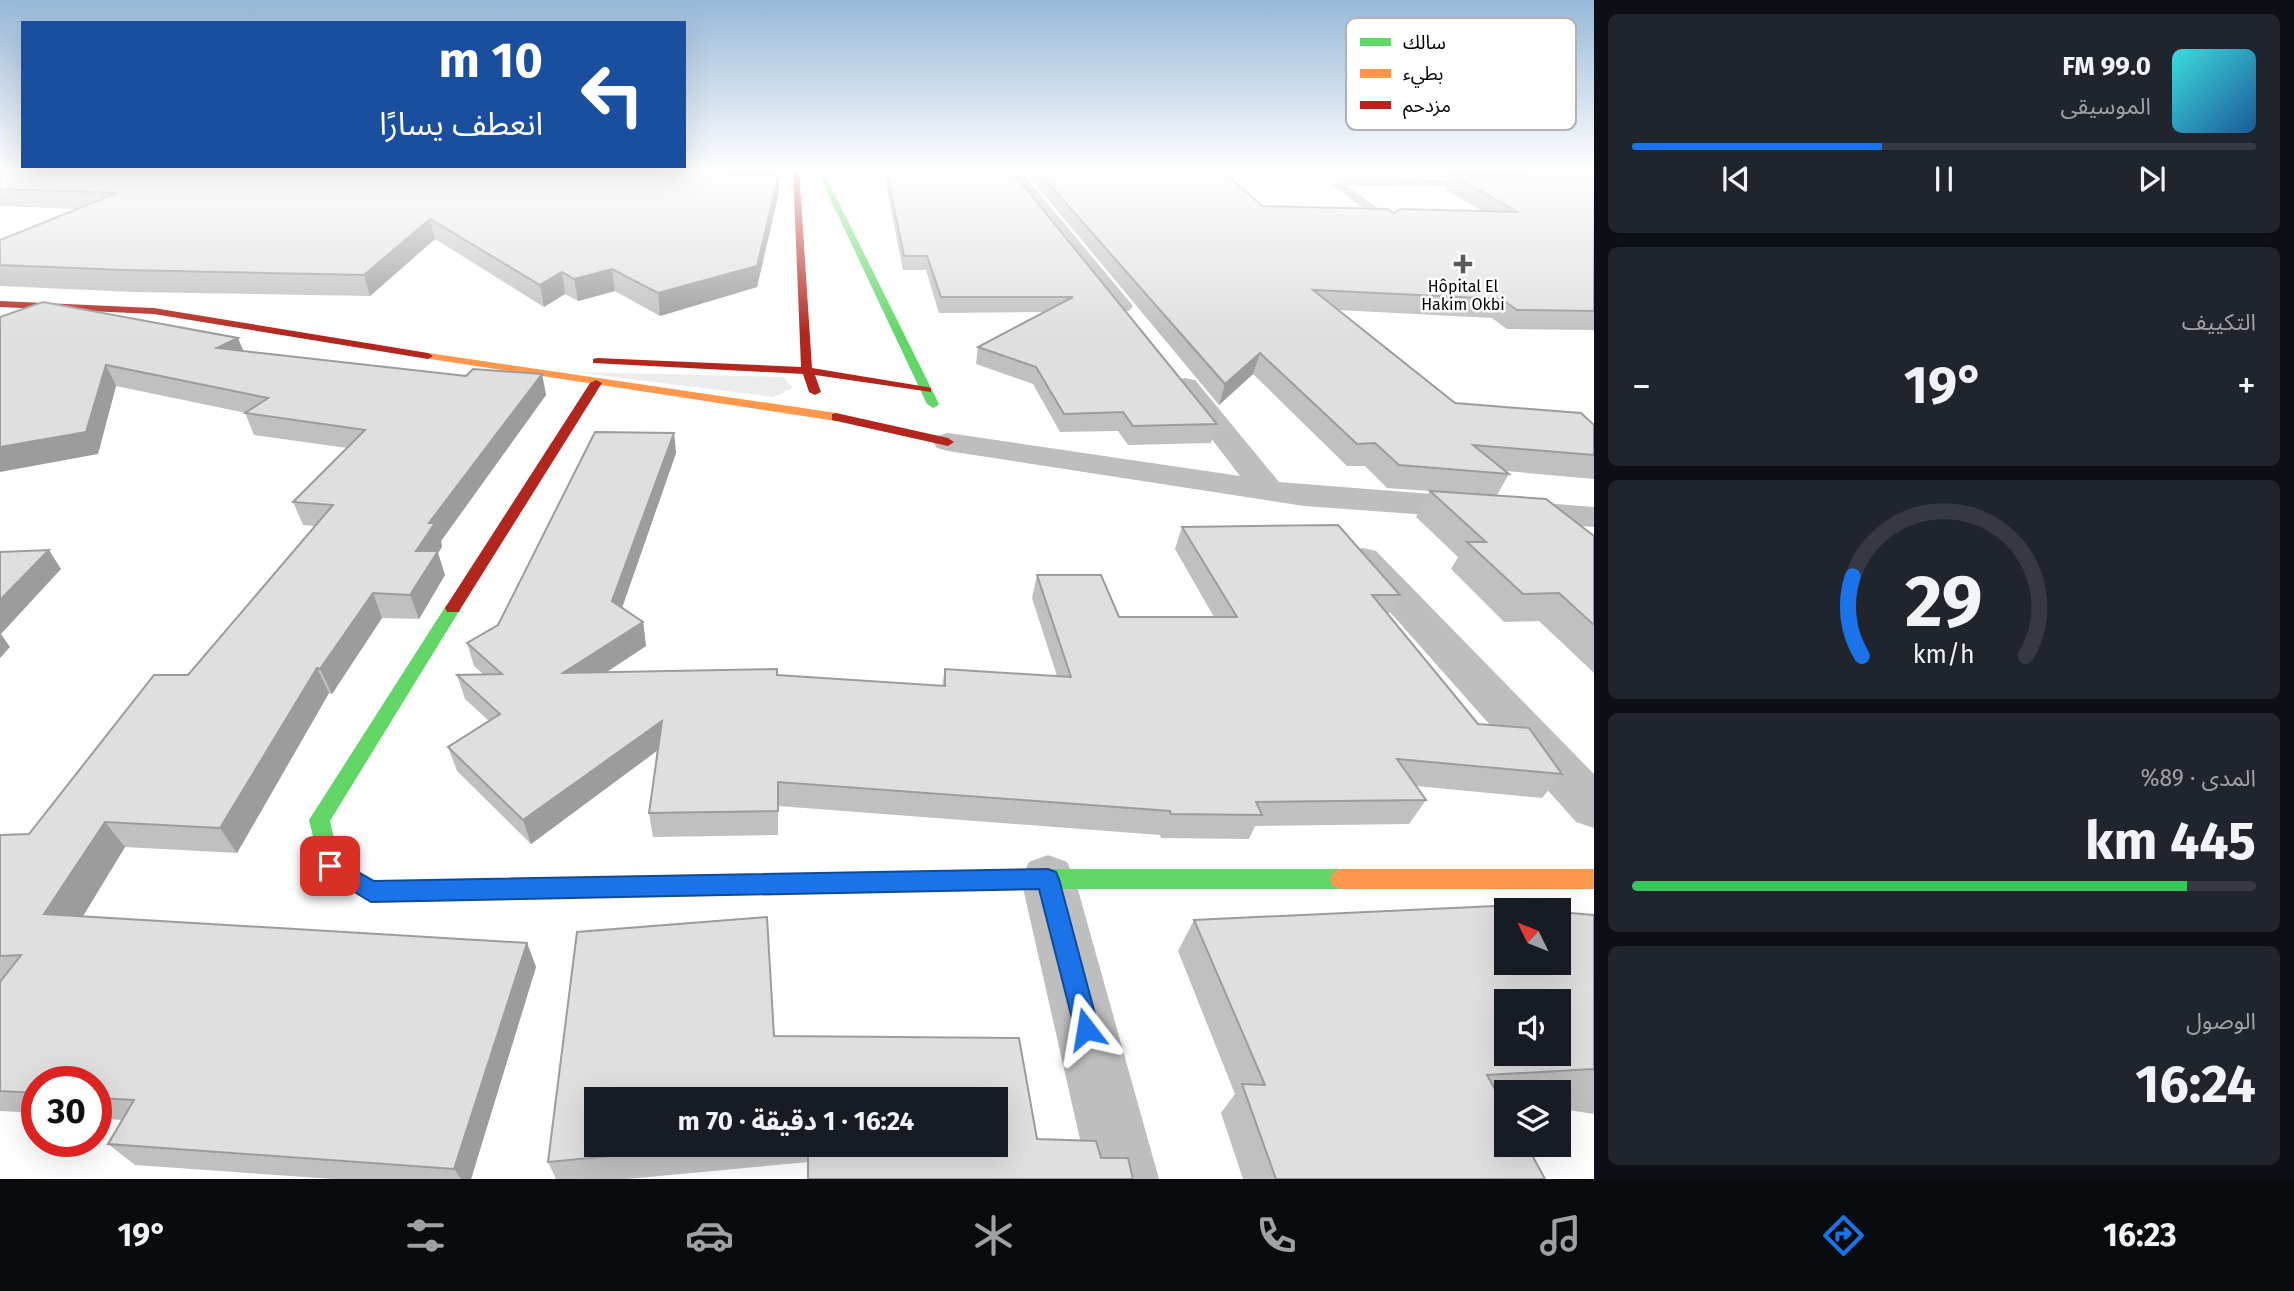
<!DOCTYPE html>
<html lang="ar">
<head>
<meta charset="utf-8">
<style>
	body { margin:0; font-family:"Fira Sans","Noto Sans Arabic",sans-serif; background:#20242c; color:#f1f3f6; direction:rtl; height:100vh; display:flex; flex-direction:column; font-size:26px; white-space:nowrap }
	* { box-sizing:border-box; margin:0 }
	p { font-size:23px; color:#9ea1a6 }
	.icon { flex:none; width:38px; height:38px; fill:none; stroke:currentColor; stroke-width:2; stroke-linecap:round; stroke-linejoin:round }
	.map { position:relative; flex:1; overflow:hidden; direction:ltr }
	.sheet { display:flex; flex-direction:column; gap:14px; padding:14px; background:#0d0f14; width:700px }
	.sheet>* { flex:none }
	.top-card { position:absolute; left:21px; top:21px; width:665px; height:147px; border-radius:0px; box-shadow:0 7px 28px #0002; direction:rtl; background:#1a4fa0; color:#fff; overflow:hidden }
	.needle { width:46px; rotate:313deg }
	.tools { position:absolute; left:1494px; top:898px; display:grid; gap:14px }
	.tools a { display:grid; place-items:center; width:77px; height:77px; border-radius:0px; background:#171b24; box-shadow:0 7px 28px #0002; font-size:35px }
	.speed { position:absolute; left:21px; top:1066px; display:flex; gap:14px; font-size:35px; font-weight:700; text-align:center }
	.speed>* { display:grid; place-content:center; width:91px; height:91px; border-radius:50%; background:#171b24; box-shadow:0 7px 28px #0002; line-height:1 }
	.speed .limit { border:10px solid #d22; background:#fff; color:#111 }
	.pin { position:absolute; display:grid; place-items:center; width:60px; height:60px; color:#fff; margin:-30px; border-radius:14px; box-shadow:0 4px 10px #0006 }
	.me { position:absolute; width:77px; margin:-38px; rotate:346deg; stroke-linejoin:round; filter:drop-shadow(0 0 5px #0008) }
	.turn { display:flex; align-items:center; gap:24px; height:147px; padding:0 28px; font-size:32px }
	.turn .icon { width:91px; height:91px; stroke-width:2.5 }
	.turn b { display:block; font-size:49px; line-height:60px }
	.big { font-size:52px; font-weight:700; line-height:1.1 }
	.sheet .widget { flex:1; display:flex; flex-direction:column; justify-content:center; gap:10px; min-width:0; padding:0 24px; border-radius:10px; background:#20242c }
	.sheet .dial { align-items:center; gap:0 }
	.dial svg { height:182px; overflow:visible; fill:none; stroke:#363941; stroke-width:7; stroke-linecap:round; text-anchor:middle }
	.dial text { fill:#f1f3f6; stroke:none }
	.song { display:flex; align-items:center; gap:21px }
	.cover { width:84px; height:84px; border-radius:10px; background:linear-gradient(135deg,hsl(180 70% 55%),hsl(210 70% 35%)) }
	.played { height:7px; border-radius:4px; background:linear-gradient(90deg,#1a73e8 40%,#363941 40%) }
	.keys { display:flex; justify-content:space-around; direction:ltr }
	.heat { display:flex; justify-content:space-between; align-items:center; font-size:38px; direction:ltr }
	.charge { height:10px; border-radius:5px; background:linear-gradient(90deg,#34c759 89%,#363941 0) }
	.trip { position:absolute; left:584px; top:1087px; width:424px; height:70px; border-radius:0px; background:#171b24; box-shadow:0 7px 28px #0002; font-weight:700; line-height:70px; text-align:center; direction:rtl }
	.tabs { display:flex; height:112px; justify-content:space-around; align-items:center; background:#090b0e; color:#9ea1a6 }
	.tabs .icon { width:49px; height:49px }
	.tabs .current { color:#1a73e8 }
	.tabs b { font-size:32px; color:#f1f3f6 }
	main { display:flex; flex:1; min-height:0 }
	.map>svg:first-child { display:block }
	.green { fill:#ececec }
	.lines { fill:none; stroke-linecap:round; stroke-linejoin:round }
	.lane { fill:#bebebe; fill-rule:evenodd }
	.street { fill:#bebebe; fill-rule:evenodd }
	.fast { fill:#63d668; fill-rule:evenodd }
	.slow { fill:#ff974d; fill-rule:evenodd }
	.jam { fill:#b3261e; fill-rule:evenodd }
	.wall { fill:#c0c0c0; fill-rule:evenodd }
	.shaded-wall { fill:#9c9c9c }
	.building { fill:#dfdfdf; stroke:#9c9c9c; stroke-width:2; fill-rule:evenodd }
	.route { fill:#1a73e8; stroke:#114b97; stroke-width:2 }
	.poi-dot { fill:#595959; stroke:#fff; stroke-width:2.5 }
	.labels { text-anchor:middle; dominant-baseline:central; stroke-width:5; stroke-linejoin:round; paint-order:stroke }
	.far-poi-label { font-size:16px; fill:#000; stroke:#fff }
	.key { fill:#fff; stroke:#b2b2b2; stroke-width:2 }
	.key-label { font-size:19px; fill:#000 }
</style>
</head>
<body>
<main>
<section class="sheet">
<div class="widget">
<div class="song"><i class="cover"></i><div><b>99.0 FM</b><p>الموسيقى</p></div></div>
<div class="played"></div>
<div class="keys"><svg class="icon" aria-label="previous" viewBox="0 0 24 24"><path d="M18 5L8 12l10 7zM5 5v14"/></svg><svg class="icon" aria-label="pause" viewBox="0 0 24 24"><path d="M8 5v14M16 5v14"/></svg><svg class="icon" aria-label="next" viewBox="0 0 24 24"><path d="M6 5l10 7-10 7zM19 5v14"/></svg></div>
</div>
<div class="widget"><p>التكييف</p>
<div class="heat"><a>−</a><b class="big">19°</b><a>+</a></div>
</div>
<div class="widget dial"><svg viewBox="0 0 100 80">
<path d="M14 69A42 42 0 1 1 86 69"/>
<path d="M14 69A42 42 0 0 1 10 34" stroke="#1a73e8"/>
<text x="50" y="56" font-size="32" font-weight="700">29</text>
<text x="50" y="72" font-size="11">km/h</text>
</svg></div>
<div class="widget"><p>المدى · 89%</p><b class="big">445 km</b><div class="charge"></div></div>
<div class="widget"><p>الوصول</p><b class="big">16:24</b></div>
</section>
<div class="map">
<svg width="1594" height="1179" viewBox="0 0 1594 1179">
	<rect width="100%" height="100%" fill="#fff"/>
	<polygon class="green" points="575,372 783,377 793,388 773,397"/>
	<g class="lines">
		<polygon class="lane" points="1349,178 1485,181 1491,184 1485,187 1346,185 1392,219 1392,225 1387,226 1331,184"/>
		<g class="street">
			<polygon points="1003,169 1019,169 1129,301 1133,306 1129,311 1113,311"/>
			<polygon points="1185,378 1195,380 1279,482 1594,507 1594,527 1304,506 948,451 937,448 933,442 937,436 948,433 1240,476 1171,386 1175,380"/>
			<polygon points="1363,548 1376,551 1594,774 1594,828 1576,822 1350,567 1345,559 1350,551"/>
			<polygon points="1048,855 1067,862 1075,879 1159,1179 1089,1179 1021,879 1029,862"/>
		</g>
		<g class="fast">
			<polygon points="816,169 822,169 939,404 937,406 933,408 927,404"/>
			<polygon points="453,603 461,608 330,821 339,860 374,881 445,880 453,883 456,890 453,897 445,900 371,901 322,873 309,820 447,604"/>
			<polygon points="1048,869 1341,869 1349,872 1352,879 1349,886 1341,889 1048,889 762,894 754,891 751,884 754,877 762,874"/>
		</g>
		<g class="slow">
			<polygon points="428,353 836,413 842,417 836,421 424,358 423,356"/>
			<polygon points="1341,869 1594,869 1594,889 1341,889 1333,886 1330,879 1333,872"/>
		</g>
		<g class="jam">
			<polygon points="793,169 799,169 812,368 927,387 931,388 931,392 815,375 821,392 815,395 809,392 803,374 593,363 593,359 597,358 801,367"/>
			<polygon points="0,301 154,308 428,353 433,356 428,359 154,314 0,307"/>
			<polygon points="596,380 602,383 461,608 459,612 447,612 445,608 590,383"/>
			<polygon points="836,413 948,438 954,442 948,446 832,420 832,414"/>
			<polygon points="762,874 770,877 773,884 770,891 762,894 445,900 437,897 434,890 437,883 445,880"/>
		</g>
	</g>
	<g class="wall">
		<polygon points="0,169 737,169 734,175 779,174 779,192 757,287 660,316 615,291 578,301 565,294 544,307 435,239 370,296 134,292 0,286 0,240 76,209 0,206"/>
		<polygon points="883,169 1010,169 1217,424 1211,443 1128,445 1118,431 1060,432 1033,384 976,364 978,347 1043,312 939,313 926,270 903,270"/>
		<polygon points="1032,169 1162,170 1162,169 1220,169 1262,206 1394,213 1482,211 1446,190 1451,178 1424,177 1410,169 1594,169 1594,330 1507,329 1492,318 1338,310 1455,403 1594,425 1594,479 1506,471 1509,474 1497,495 1594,536 1594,673 1539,621 1504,622 1451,569 1458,557 1416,517 1430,491 1387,488 1365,466 1347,466 1253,374 1219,405 1030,178"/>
		<polygon points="0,317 244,351 466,376 542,374 546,395 441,541 442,547 438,553 445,575 419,619 382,618 332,694 329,693 237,853 125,847 83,916 527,943 536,967 471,1179 333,1179 135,1165 108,1144 122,1120 96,1118 96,1082 37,1082 37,1113 0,1111 0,835 29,834 188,675 315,526 303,525 293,502 347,448 254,435 245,413 246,413 116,386 98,454"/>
		<polygon points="674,433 676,453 622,608 643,622 646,646 606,672 777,675 942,686 945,669 1057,676 1032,598 1037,575 1119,617 1214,617 1175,549 1182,527 1400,595 1388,615 1478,724 1562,774 1542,798 1416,786 1426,800 1409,824 1255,826 1249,839 1161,838 1160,835 778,806 778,835 653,837 649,813 657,750 531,844 457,771 448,747 489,721 465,699 457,675 483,674 474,666 467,643 498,625"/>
		<polygon points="1594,915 1594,1114 1562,1109 1559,1104 1559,1092 1507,1092 1507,1100 1501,1101 1545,1179 1243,1179 1221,1113 1235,1094 1178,951 1194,920"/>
		<path d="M767 917 774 1036 1019 1038 1037 1139 1096 1141 1101 1158H1128L1133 1179H808V1162L627 1179H556L548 1162 577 932ZM597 1099H996V1144H597Z"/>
	</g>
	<g class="shaded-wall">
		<polygon points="728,169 737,169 726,193 725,175"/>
		<polygon points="779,174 779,192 757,287 660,316 658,293"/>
		<polygon points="430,219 435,239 370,296 364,275"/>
		<polygon points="612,269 615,291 578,301 574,279"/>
		<polygon points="562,272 565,294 544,307 540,285"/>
		<polygon points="238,338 246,357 217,348"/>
		<polygon points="1260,353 1253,374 1219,405 1225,384"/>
		<polygon points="106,365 116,386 98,454 0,472 0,447"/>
		<polygon points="542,374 546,395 441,541 442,547 438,553 445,575 419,619 410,595 416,551 429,523"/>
		<polygon points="674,433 676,453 616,625 612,601"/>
		<polygon points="49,550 61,569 1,634 10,647 0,658 0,600"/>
		<polygon points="373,593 382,618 332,694 320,669"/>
		<polygon points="643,622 646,646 569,697 563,673"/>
		<polygon points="317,668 329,693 237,853 220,828"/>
		<polygon points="662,721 665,745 531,844 523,820"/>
		<polygon points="105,822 125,847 69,939 44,914"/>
		<polygon points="527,943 536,967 471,1179 461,1179 454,1169"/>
	</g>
	<g class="building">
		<polygon points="0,169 728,169 725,175 779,174 757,266 658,293 612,269 574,279 562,272 540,285 430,219 364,275 123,270 0,265 0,240 117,193 0,189"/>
		<polygon points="886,169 1010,169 1217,424 1133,426 1123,412 1064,414 1036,367 978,347 1073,297 941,297 927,256 904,256"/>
		<polygon points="1036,169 1168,170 1168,169 1220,169 1262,206 1387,209 1394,213 1401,209 1518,212 1452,175 1594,178 1594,311 1517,310 1501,299 1313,290 1455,403 1581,413 1594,425 1594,455 1473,445 1509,474 1399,465 1375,443 1357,444 1260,353 1225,384"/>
		<polygon points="43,302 238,338 217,348 466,376 473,369 542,374 429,523 435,523 416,551 438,551 410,595 373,593 320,669 317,668 220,828 105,822 44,914 527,943 454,1169 108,1144 134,1100 96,1098 96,1082 37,1082 37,1093 0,1091 0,982 21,955 0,956 0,835 29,834 154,675 188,675 333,505 293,502 365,430 245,413 268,398 106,365 86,432 0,447 0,317"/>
		<polygon points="595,432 674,433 612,601 643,622 563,673 777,669 777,675 945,686 945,669 1071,677 1037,575 1101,575 1119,617 1237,617 1182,527 1338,525 1400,595 1372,595 1478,724 1529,728 1562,774 1397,759 1426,800 1256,802 1262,815 1171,814 1170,811 778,782 778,811 649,813 662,721 523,820 448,747 500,714 457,675 502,674 467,643 498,625"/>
		<polygon points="1430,491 1546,499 1594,536 1594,625 1559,593 1523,594 1467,542 1486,542"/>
		<polygon points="49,550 0,600 0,552"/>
		<path d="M1495 906 1542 910H1507V962H1559V912L1594 915V1070L1593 1069 1487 1075 1507 1111V1144H1526L1545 1179H1276L1242 1084 1265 1085 1194 920ZM1507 1001H1559V1054H1507Z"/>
		<polygon points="767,917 774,1036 1019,1038 1037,1139 1096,1141 1101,1158 1128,1158 1133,1179 808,1179 808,1144 996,1144 996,1099 597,1099 597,1144 737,1144 548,1162 577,932"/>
	</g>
	<linearGradient id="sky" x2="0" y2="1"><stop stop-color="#97b8d8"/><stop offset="0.51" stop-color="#fff"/><stop offset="1" stop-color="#fff" stop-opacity="0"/></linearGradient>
	<rect width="1594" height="334" fill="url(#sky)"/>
	<polygon class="route" points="330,856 374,881 1048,869 1056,872 1059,879 1099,1029 1095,1038 1086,1042 1077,1038 1039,889 371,902 322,872 319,866 322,859"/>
	<path class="poi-dot" d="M1459.5 253.5h7v7h7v7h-7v7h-7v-7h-7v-7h7z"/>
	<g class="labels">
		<g class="far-poi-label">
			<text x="1463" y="286">Hôpital El<tspan x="1463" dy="18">Hakim Okbi</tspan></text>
		</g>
	</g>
	<rect x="1346" y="18" width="230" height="112" rx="10" class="key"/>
	<rect x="1360" y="38" width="31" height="8" fill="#63d668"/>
	<rect x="1360" y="69" width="31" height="9" fill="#ff974d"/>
	<rect x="1360" y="101" width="31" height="8" fill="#b3261e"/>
	<g class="key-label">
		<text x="1403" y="49">سالك</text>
		<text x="1403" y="80">بطيء</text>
		<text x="1403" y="112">مزدحم</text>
	</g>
</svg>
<div class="tools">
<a><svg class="needle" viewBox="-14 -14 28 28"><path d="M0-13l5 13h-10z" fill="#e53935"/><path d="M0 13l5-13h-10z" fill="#9ea1a6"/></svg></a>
<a><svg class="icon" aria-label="sound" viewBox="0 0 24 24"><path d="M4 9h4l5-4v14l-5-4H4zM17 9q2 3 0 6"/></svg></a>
<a><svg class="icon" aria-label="layers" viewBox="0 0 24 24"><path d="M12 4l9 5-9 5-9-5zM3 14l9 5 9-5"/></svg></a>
</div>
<div class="speed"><div class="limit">30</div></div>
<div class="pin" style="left:330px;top:866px;background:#d93025"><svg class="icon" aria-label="arrive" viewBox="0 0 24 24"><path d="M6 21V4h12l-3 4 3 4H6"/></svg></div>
<svg class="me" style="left:1086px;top:1029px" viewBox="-20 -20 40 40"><path d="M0-17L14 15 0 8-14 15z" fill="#1a73e8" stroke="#fff" stroke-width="4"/></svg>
<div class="trip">16:24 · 1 دقيقة · 70 m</div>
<div class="top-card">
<div class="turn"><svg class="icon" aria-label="left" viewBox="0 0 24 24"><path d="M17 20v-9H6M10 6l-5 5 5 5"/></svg><div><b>10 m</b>انعطف يسارًا</div></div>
</div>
</div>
</main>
<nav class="tabs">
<b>16:23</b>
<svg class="icon current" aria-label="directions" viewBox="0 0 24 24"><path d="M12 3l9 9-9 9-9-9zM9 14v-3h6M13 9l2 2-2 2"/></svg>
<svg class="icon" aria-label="music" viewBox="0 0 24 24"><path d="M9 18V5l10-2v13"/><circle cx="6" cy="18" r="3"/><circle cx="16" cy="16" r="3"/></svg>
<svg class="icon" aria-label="phone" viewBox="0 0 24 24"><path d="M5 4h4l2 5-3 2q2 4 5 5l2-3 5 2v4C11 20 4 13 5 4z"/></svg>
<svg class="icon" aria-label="climate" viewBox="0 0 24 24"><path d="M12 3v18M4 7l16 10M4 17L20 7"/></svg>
<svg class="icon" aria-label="car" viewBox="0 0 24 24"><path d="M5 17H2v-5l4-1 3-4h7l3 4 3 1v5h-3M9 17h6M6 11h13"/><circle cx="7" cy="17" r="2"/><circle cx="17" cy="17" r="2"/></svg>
<svg class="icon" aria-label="filters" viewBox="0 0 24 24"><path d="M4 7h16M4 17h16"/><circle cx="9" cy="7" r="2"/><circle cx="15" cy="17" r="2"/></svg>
<b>19°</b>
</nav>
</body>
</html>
